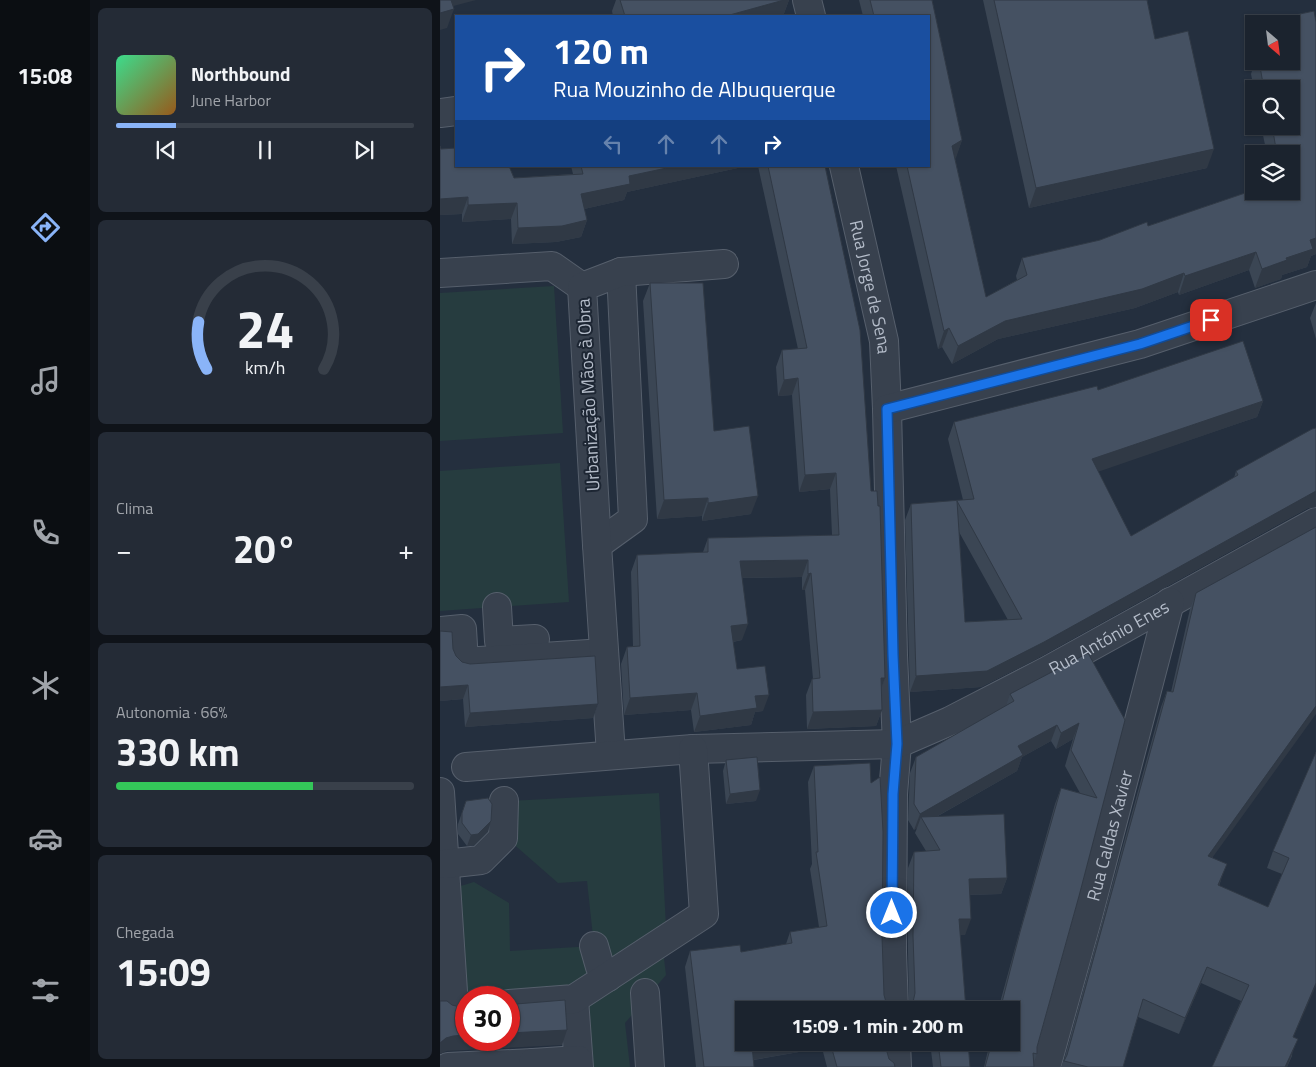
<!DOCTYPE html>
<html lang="pt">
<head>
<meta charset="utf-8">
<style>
	body { margin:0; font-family:"Titillium Web",sans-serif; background:#242b36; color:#f1f3f6; height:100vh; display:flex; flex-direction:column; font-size:19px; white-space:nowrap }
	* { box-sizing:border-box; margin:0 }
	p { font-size:16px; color:#a0a4aa }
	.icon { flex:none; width:28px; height:28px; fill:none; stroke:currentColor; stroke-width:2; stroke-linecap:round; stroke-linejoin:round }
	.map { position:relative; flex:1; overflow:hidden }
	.drawer { display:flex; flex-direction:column; gap:8px; padding:8px; background:#0f1319; width:350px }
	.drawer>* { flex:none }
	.top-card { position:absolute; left:15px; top:15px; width:475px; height:152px; border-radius:0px; box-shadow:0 1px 4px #0004,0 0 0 1px #39404a; background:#1a4fa0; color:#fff; overflow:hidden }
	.needle { width:32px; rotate:152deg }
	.fabs { position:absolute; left:805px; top:15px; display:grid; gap:10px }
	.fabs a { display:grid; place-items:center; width:55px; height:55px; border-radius:0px; background:#1b232e; box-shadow:0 1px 4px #0004,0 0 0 1px #39404a; font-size:25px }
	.speed { position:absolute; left:15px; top:986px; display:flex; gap:10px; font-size:25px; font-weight:700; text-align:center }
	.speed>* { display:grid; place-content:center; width:65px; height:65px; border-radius:50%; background:#1b232e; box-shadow:0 1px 4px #0004,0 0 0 1px #39404a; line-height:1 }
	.speed .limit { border:8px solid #d22; background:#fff; color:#111 }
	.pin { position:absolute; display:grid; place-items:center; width:42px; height:42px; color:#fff; margin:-21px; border-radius:10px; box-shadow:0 2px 8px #0006 }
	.me { position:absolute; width:55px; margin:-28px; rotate:0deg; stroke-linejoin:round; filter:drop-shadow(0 0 4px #0008) }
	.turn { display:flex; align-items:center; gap:18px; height:105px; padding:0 15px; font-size:22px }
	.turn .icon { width:65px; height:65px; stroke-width:2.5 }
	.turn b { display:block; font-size:35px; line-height:42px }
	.lanes { display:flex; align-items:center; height:48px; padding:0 15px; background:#0003; justify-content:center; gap:25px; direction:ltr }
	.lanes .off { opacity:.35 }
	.big { font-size:38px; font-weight:700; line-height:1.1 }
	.drawer .widget { flex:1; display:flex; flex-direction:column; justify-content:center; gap:8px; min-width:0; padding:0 18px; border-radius:8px; background:#242b36 }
	.drawer .dial { align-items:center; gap:0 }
	.dial svg { height:130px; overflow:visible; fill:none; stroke:#39404a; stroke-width:7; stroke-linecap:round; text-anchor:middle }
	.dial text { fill:#f1f3f6; stroke:none }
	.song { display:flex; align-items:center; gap:15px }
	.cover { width:60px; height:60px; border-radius:8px; background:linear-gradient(135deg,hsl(150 70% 55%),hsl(30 70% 35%)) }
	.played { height:5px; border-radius:2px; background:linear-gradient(90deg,#8ab4f8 20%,#39404a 20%) }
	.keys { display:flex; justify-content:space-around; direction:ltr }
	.heat { display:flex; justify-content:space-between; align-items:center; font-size:28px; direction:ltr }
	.charge { height:8px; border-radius:4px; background:linear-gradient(90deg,#34c759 66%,#39404a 0) }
	.trip { position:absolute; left:295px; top:1001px; width:285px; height:50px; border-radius:0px; background:#1b232e; box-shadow:0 1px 4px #0004,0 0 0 1px #39404a; font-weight:700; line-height:50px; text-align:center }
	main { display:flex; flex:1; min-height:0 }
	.tab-bar { display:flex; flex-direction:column; width:90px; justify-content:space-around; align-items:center; background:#0b0e12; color:#a0a4aa }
	.tab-bar .icon { width:35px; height:35px }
	.tab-bar .on { color:#8ab4f8 }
	.tab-bar b { font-size:22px; color:#f1f3f6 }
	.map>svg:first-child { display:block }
	.green { fill:#263c3f }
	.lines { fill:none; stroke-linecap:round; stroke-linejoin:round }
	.street-casing { stroke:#565f6c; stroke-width:30 }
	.street { stroke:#38414e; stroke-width:28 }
	.wall { fill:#3b4654; fill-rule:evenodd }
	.shaded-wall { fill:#303945 }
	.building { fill:#455162; stroke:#303945; fill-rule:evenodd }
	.route-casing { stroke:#114b97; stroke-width:12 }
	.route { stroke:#1a73e8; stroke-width:9 }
	.labels { text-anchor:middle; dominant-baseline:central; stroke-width:4; stroke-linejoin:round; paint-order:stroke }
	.street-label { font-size:18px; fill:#b4bcc9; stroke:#1d2633 }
</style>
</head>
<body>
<main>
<nav class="tab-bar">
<b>15:08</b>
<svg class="icon on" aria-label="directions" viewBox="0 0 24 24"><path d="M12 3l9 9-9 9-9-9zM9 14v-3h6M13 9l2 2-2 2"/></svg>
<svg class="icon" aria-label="music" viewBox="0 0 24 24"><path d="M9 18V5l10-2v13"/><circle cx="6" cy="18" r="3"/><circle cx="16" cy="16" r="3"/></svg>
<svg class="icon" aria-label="phone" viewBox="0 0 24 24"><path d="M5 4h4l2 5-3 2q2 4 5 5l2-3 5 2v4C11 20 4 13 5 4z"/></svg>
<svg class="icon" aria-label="climate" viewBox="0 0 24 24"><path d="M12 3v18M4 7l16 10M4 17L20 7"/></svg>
<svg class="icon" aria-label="car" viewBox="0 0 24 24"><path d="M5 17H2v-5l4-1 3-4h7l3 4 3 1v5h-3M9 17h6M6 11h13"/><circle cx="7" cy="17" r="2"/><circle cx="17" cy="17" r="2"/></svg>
<svg class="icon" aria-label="filters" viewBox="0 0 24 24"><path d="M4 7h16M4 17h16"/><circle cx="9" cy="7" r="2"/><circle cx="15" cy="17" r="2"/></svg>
</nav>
<section class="drawer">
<div class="widget">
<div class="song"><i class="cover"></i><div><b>Northbound</b><p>June Harbor</p></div></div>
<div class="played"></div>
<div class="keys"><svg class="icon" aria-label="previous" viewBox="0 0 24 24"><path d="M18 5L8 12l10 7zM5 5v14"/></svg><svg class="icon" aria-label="pause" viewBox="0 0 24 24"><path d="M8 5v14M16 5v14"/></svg><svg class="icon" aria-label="next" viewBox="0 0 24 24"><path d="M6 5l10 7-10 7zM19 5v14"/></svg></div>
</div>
<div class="widget dial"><svg viewBox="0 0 100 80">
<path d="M14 69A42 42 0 1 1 86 69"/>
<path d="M14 69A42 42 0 0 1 9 40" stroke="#8ab4f8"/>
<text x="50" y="56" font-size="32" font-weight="700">24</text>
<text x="50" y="72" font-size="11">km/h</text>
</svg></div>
<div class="widget"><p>Clima</p>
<div class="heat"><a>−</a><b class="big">20°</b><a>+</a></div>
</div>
<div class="widget"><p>Autonomia · 66%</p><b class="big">330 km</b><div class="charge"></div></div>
<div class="widget"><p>Chegada</p><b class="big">15:09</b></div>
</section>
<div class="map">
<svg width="876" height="1067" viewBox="0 0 876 1067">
	<rect width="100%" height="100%" fill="#242f3e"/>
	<g class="green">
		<polygon points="114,286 123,433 0,441 0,293"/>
		<polygon points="120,463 129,602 0,611 0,471"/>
		<polygon points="219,793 226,927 110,996 26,998 14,888 34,882 69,903 70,951 154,946 147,881 118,883 70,841 69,801"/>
		<polygon points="223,950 226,975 185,1023 190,1067 149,1067 144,999"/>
	</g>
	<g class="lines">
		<g class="street-casing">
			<g id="street">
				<polyline points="367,0 371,16"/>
				<polyline points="0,113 16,111"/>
				<path id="s1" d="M404 166 444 341 447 409 453 655 457 744 453 794 452 952 454 1010"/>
				<polyline points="0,273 112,266 142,287"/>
				<polyline points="447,409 700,344 876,285"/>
				<polyline points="157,545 193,519 181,272"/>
				<polyline points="57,607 59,641 95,639"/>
				<polyline points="0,631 22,629 24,662 164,653"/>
				<polyline points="171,754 157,545 142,287 181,272 284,264"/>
				<path id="s2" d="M26 767 253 749 457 744 510 721 605 672 876 522"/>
				<polyline points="0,792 14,1007"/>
				<polyline points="5,864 41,860 63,838 64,801"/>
				<polyline points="154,946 160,967 168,977"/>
				<polyline points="205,993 210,1067"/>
				<polyline points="134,999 139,1067"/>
				<polyline points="69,1004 134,999 264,914 253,749"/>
				<polyline points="456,1042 457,1067"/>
				<polyline points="8,1067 93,1063"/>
				<polyline points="93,1067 93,1063 138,1060"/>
				<path id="s3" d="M606 1067 648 916 730 602"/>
			</g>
		</g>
		<use href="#street" class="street"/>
	</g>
	<g class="wall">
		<polygon points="176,0 349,0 343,16 173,16 172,11"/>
		<polygon points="419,0 492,0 522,140 515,159 546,297 577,280 576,276 582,258 660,240 707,222 708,226 814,190 814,191 851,191 851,154 827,154 821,126 851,126 851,89 814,89 811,74 815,61 851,61 851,24 826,24 827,21 874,11 876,22 876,254 871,256 867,267 842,275 841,279 815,288 809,270 739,295 738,292 695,308 558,339 512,364 502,347 498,349 456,166 489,166 489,16 423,16"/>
		<polygon points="543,0 707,0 715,39 767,168 589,208"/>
		<polygon points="0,146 1,149 74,178 133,174 131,166 307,166 187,192 184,200 144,209 147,220 141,237 116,242 72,244 71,219 22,222 22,214 0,215"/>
		<polygon points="318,166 385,166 431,491 445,678 441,689 442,710 436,726 367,729 366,695 372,679 373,679 365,590 362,590 362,577 302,578 302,640 293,642 297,669 323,711 315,712 311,725 254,732 251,710 184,715 181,664 187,647 193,647 191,572 197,555 263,552 268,538 392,535 390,489 359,492 352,395 338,396 336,367 342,350 358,349"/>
		<polygon points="210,283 274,431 311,514 262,521 262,516 217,519 203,301"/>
		<polygon points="876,303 876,339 870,318"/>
		<path d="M658 390 823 401 817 417 658 471 691 536 794 478 796 471 876 428V507L868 508 598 658 541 687 470 692 465 520 471 504 523 500 508 439 514 422ZM519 532 568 620 525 622Z"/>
		<polygon points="756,593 773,858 781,880 779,886 828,907 842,874 827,868 833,851 876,752 852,1056 847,1067 772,1067 801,1001 761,983 739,1034 698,1017 683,1067 621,1067 624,1060 721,707 727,691 731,692 750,609"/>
		<polygon points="0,631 13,649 16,656 22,662 158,704 153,718 25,727 23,699 0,701"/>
		<polygon points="570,694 685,720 597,1047 597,1054 594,1062 594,1067 544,1067 550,1042 571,1042 571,1010 558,1010 575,948 615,804 621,788 640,793 625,766 633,739 616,749 611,741 582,757 577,771 498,816 567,878 561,894 530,895 525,935 520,935 526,1010 304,1010 304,1042 446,1042 447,1052 449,1059 455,1067 387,1067 382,1048 314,1060 314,1067 256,1067 245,967 250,951 301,952 346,944 350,932 379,927 370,869 372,864 368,782 374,766 442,936 444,995 446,1002 452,1007 460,1009 468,1007 469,1006 468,952 468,868 474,852 486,851 475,833 477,828 474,830 468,820 470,773 476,757 566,706"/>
		<polygon points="286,760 316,801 286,804 283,771"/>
		<polygon points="26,801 51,821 48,831 34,845 27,846 18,834 18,824"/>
		<polygon points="490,1042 528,1042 530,1067 493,1067"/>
	</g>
	<g class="shaded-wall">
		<polygon points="5,0 36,0 2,9"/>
		<polygon points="344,0 349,0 343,16 286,16"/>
		<polygon points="14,9 7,28 0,30 0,13"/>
		<polygon points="522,140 516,158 505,164 512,146"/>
		<polygon points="774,149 767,168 589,208 596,188"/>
		<polygon points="236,166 307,166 187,192 184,200 135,211 141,194 189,176"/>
		<polygon points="28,197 22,214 0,215 0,199"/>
		<polygon points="77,203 71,219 22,222 28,205"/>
		<polygon points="147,220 141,237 116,242 72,244 78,228"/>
		<polygon points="876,238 876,254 871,256 867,267 842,275 841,279 815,288 822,269 846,258 870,240"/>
		<polygon points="816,252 809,270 739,295 745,276"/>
		<polygon points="744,273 738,292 695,308 558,339 512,364 518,346 565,321"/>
		<polygon points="509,328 502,347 498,349 504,331"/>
		<polygon points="358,378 352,395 338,396 344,380"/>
		<polygon points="823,401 817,417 646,476 652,459"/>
		<polygon points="396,473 390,489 359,492 365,475"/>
		<polygon points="876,491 876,507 868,508 598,658 541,687 470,692 476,676"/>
		<polygon points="318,496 311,514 262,521 268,503"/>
		<polygon points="268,498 262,516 217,519 224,500"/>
		<polygon points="368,560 362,577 294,578 300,561"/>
		<polygon points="371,573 365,590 362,590 368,574"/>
		<polygon points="308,624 302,640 285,643 291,626"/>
		<polygon points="441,678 445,678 439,694"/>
		<polygon points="28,685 23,699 0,701 0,687"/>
		<polygon points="257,693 251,710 184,715 190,698"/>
		<polygon points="329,695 323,711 315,712 311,725 254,732 260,716 315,696"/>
		<polygon points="158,704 153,718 25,727 30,713"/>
		<polygon points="876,706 876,714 762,872 768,856"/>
		<polygon points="442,710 436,726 367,729 373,712"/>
		<polygon points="639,723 633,739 616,749 621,733"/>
		<polygon points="617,725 611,741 582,757 577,771 485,823 481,817 477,828 474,830 480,814 578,746"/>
		<polygon points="320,790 316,801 286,804 290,794"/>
		<polygon points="51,821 48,831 34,845 27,846 31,835"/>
		<polygon points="787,864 781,880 772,902 778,885"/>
		<polygon points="567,878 561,894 523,895 529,879"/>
		<polygon points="519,919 531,919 525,935 513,935"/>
		<polygon points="767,967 761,983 739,1034 745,1018"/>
		<polygon points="876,983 876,986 846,1054 853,1037"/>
		<polygon points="127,1030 122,1045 7,1051 0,1054 0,1043 6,1038 13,1036 26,1035 26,1040 69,1040 69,1033"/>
		<polygon points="858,1039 847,1067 845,1067"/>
		<polygon points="327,1042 383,1042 382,1048 306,1061 312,1045"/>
	</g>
	<g class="building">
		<polygon points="0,0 11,0 14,9 0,13"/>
		<polygon points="180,0 344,0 286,16 185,16"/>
		<polygon points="430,0 492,0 522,140 512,146 546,297 587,275 582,258 660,240 707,222 708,226 814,190 814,191 851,191 851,154 837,154 832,126 851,126 851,89 824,89 819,61 851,61 851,24 827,24 827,21 874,11 876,22 876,238 870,240 873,249 846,258 847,260 822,269 816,252 745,276 744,273 702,289 565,321 518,346 509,328 504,331 467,166 489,166 489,16 434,16"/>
		<polygon points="554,0 707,0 715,39 748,31 774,149 596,188"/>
		<polygon points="0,146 1,149 16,148 16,166 69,166 74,178 143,174 141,166 236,166 189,176 190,184 141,194 147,220 122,226 78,228 77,203 28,205 28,197 0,199"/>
		<polygon points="328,166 385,166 420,330 431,491 437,491 438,506 440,506 445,678 441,678 442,710 373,712 372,679 380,678 371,573 368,574 368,560 300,561 308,624 291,626 297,669 325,666 329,695 315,696 317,708 260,716 257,693 190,698 187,647 200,646 197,555 268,552 268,538 399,535 396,473 365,475 358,378 344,380 342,350 367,348"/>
		<polygon points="210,283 263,283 274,431 309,426 318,496 268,503 268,498 224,500"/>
		<path d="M803 341 823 401 652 459 691 536 798 475 796 471 872 429 876 428V491L604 642 547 671 476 676 471 504 534 499 514 422 657 386 658 390ZM517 501 582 619 525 622Z"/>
		<polygon points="876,527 876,706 768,856 787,864 778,885 828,907 849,858 833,851 876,752 876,983 853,1037 858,1039 845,1067 772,1067 809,985 767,967 745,1018 703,999 683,1067 648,1067 624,1061 627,1055 727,691 733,692 756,593"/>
		<polygon points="0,631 12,632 13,649 16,656 22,662 30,664 155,656 158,704 30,713 28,685 0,687"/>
		<polygon points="648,653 685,720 639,896 597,1047 597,1054 593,1053 594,1067 545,1067 552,1042 571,1042 571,1010 560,1010 580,932 621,788 657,798 631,750 639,723 621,733 617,725 578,746 583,755 480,814 474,804 476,757 574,701 570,694"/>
		<polygon points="317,757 320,790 290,794 286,760"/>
		<polygon points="430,763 431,783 440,777 443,832 442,936 444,995 446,1002 452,1007 460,1009 468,1007 473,1002 475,993 473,936 474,852 500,850 481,817 564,814 567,878 529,879 531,919 519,919 526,1010 304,1010 304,1042 327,1042 312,1045 314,1067 264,1067 250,951 300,945 301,952 352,943 350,932 387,926 376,852 378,852 374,766"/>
		<polygon points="48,798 52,804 51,821 38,834 31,835 22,823 22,813 26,801"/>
		<polygon points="125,1000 127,1030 69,1033 69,1003 76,1004"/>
		<polygon points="0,1001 7,1001 12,1005 20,1007 26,1005 26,1035 13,1036 6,1038 0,1043"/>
		<polygon points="390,1042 446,1042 447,1052 449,1059 454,1063 455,1067 397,1067"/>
		<polygon points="498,1042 528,1042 530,1067 501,1067"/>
	</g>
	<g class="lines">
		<g class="route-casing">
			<polyline id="route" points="452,913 453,794 457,744 453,655 447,409 700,344 771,320"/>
		</g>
		<use href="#route" class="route"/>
	</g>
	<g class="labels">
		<g class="street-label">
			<text stroke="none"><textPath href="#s1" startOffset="124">Rua Jorge de Sena</textPath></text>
			<text transform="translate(148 395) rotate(-93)">Urbanização Mãos à Obra</text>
			<text stroke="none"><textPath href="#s2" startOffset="669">Rua António Enes</textPath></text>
			<text stroke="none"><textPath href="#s3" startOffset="240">Rua Caldas Xavier</textPath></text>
		</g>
	</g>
</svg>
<div class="fabs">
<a><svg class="needle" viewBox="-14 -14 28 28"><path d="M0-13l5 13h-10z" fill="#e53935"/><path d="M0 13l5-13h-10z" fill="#a0a4aa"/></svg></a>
<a><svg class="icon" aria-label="search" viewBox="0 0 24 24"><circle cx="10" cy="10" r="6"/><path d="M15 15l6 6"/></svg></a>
<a><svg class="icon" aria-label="layers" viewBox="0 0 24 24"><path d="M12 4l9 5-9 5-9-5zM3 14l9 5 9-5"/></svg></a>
</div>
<div class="speed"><div class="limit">30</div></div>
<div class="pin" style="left:771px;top:320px;background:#d93025"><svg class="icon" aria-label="arrive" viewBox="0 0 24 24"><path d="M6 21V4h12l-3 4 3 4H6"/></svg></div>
<svg class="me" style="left:452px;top:913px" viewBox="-20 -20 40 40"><circle r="17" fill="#1a73e8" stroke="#fff" stroke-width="3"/><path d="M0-11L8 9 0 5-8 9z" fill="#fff"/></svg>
<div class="trip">15:09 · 1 min · 200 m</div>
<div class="top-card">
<div class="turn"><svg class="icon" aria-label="right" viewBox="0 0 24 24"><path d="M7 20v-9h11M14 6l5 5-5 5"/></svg><div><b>120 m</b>Rua Mouzinho de Albuquerque</div></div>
<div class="lanes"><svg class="icon off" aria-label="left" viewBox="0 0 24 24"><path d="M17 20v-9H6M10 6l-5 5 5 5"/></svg><svg class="icon off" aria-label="ahead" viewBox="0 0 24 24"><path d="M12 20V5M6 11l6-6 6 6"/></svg><svg class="icon off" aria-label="ahead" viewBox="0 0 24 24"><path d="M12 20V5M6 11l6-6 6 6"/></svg><svg class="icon" aria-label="right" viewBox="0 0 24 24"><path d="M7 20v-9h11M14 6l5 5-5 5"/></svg></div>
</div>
</div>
</main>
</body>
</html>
